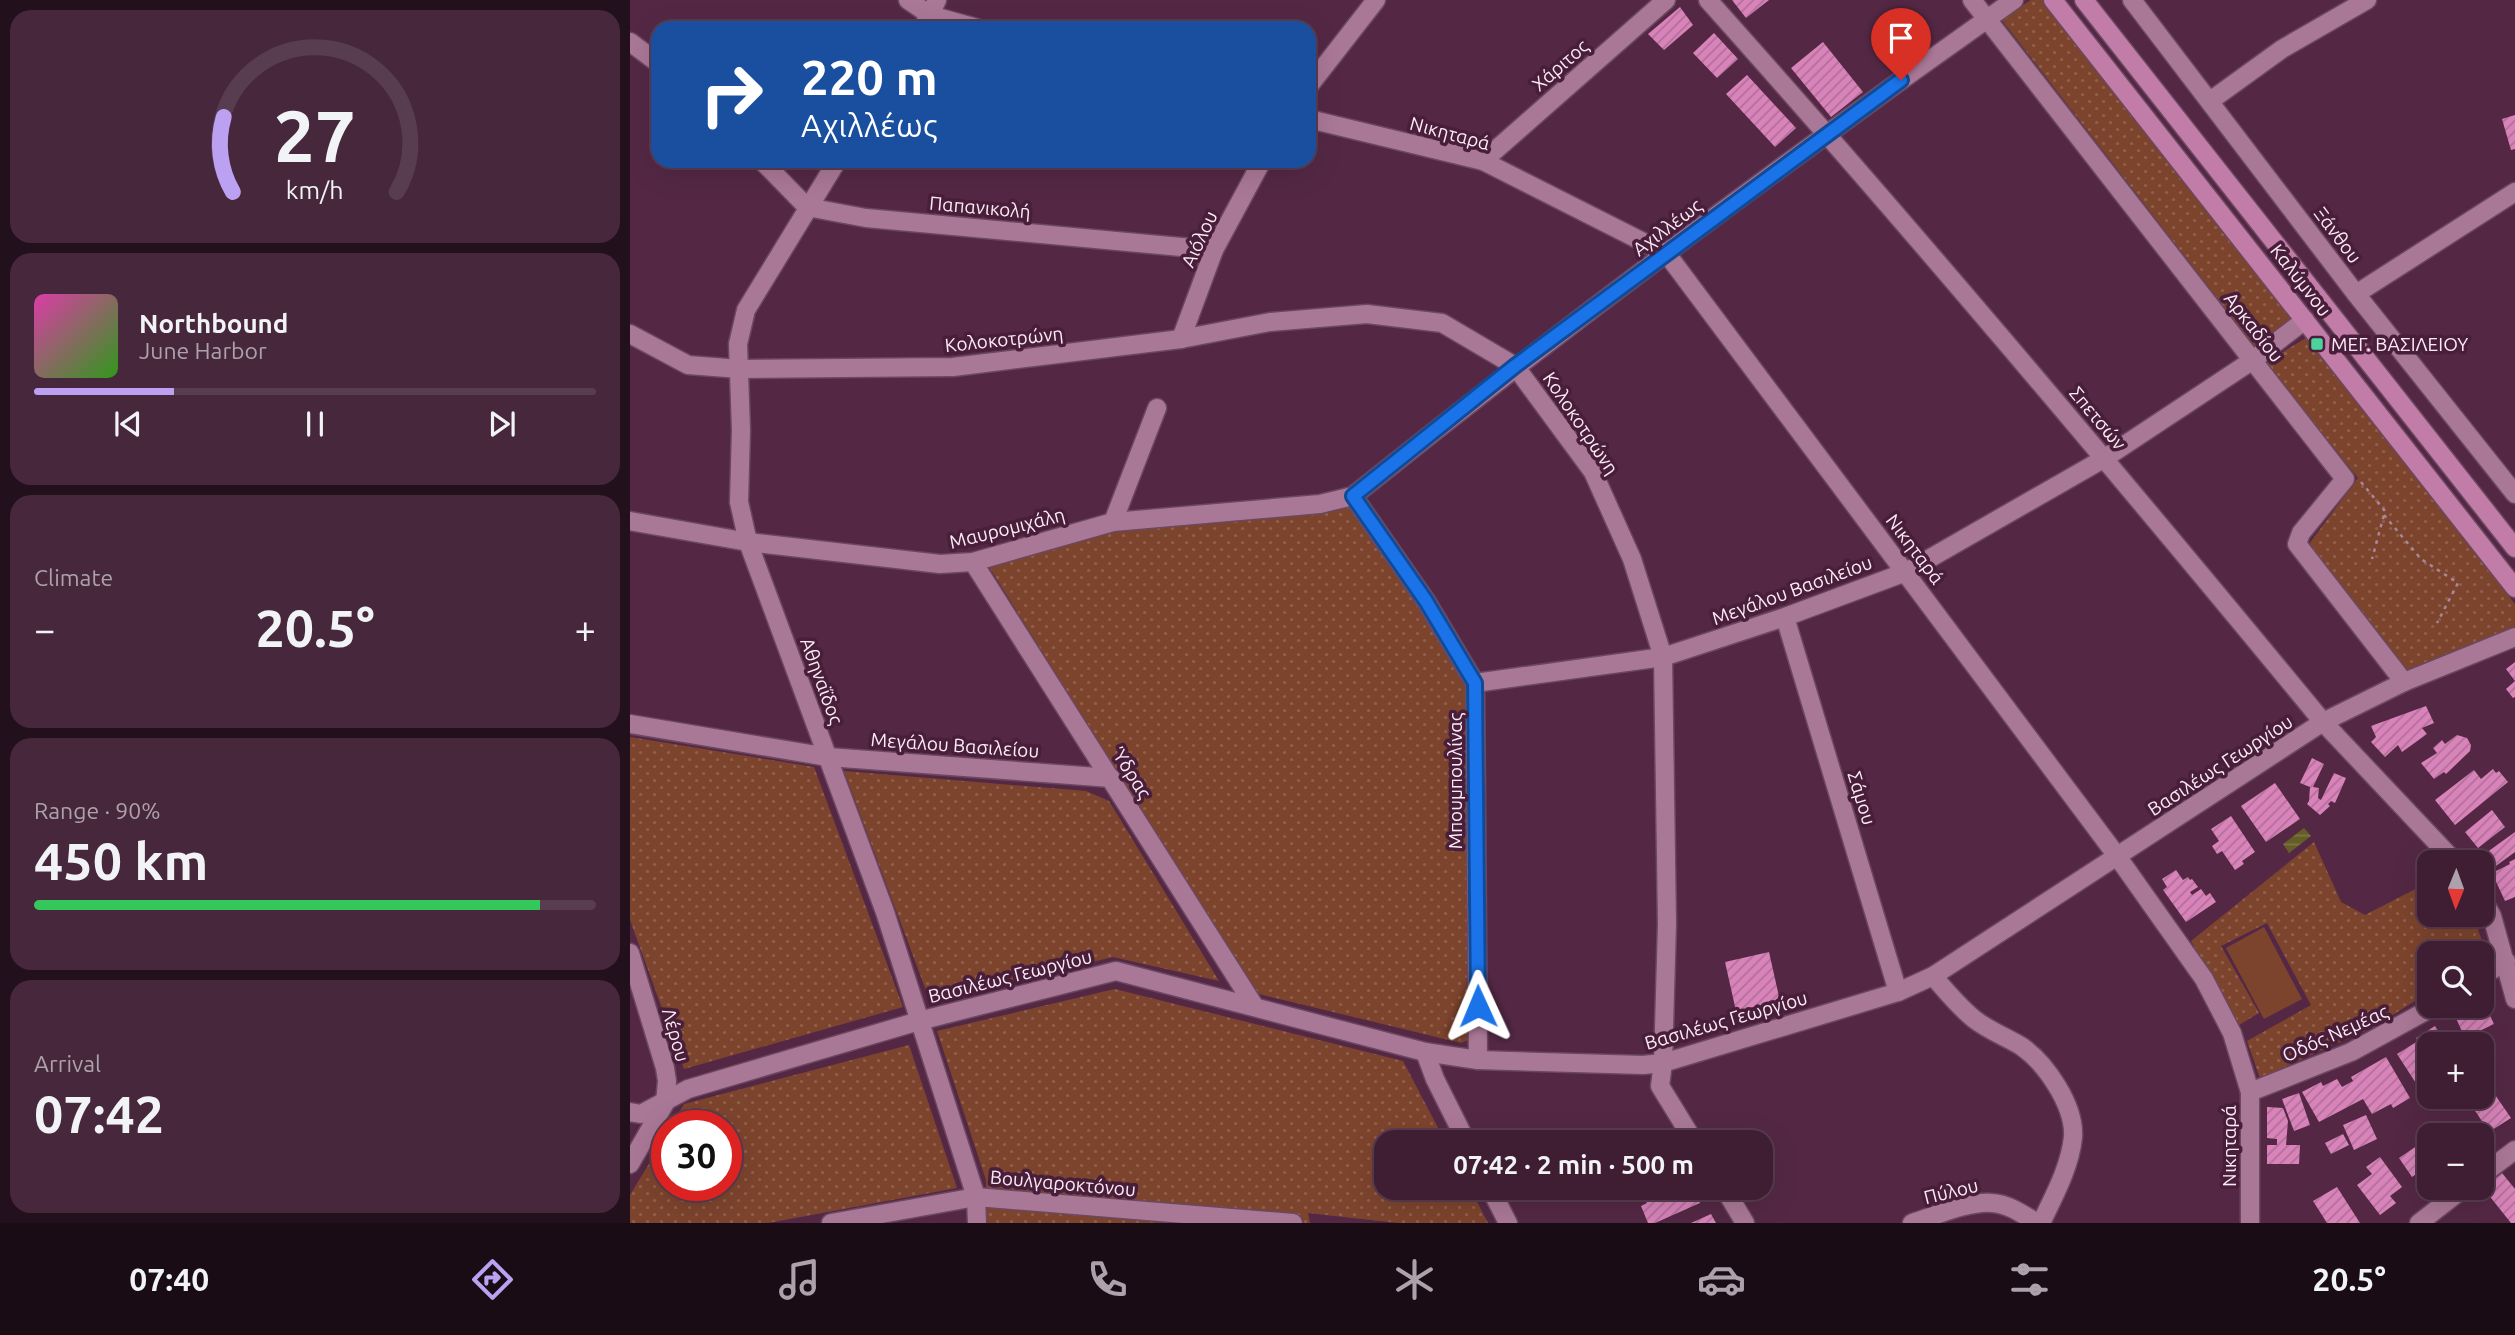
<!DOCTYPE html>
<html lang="en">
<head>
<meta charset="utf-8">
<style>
	body { margin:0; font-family:Ubuntu,sans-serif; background:#46273c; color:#f1f3f6; height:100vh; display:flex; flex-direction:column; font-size:26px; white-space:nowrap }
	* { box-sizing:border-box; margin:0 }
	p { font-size:23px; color:#ada2ac }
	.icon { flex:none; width:38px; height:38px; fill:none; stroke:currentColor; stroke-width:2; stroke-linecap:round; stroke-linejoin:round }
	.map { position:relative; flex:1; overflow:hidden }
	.panel { display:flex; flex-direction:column; gap:10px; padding:10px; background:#23101d; width:630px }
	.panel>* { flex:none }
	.guide { position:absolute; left:21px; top:21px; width:665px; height:147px; border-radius:21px; box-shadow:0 7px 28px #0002,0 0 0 2px #583c4f; background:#1a4fa0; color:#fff; overflow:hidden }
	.needle { width:46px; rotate:181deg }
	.buttons { position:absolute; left:1787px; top:850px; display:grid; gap:14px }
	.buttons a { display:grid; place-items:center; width:77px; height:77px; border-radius:14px; background:#3f1e34; box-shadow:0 7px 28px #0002,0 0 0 2px #583c4f; font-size:35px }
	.speed { position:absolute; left:21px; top:1110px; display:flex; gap:14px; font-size:35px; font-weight:700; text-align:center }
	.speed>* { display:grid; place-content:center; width:91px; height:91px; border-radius:50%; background:#3f1e34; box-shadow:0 7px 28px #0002,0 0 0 2px #583c4f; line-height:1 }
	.speed .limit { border:10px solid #d22; background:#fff; color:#111 }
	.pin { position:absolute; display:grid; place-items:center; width:60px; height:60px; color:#fff; margin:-72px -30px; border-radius:50% 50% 50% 0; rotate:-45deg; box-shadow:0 0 7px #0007 }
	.pin .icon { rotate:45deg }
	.me { position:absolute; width:77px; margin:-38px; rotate:359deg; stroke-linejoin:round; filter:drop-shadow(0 0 5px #0008) }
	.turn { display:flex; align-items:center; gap:24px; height:147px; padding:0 35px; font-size:32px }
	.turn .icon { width:91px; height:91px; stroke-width:2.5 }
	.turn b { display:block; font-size:49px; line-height:60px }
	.big { font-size:52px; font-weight:700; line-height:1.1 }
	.panel .card { flex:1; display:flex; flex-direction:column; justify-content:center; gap:10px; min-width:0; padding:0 24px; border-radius:21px; background:#46273c }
	.panel .dial { align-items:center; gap:0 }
	.dial svg { height:182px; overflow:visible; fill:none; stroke:#583c4f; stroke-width:7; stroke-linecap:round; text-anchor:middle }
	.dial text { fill:#f1f3f6; stroke:none }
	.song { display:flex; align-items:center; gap:21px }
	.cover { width:84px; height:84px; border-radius:10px; background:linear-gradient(135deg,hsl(320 70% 55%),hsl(110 70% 35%)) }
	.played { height:7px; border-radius:4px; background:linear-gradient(90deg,#bca0f2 25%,#583c4f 25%) }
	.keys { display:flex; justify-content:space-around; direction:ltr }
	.heat { display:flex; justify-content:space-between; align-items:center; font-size:38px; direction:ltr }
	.charge { height:10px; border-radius:5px; background:linear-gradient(90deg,#34c759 90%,#583c4f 0) }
	.trip { position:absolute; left:744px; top:1130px; width:399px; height:70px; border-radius:21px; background:#3f1e34; box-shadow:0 7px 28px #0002,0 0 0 2px #583c4f; font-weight:700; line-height:70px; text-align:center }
	.dock { display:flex; height:112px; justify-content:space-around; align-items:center; background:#190c15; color:#ada2ac }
	.dock .icon { width:49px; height:49px }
	.dock .active { color:#bca0f2 }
	.dock b { font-size:32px; color:#f1f3f6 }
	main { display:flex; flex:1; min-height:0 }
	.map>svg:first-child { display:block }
	.grass { fill:url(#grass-dots) }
	.pitch { fill:#7d442d }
	.water { fill:url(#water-rules) }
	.building { fill:url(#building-hatch) }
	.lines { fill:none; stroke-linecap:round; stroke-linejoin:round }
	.minor-casing { stroke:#6b4760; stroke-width:21 }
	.tertiary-casing { stroke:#6b4760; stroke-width:21 }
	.secondary-casing { stroke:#6b4760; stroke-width:21 }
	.path { stroke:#a7889c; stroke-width:2.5; stroke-dasharray:3.5 5; stroke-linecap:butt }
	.minor { stroke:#aa7897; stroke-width:18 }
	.tertiary { stroke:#aa7897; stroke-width:18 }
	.secondary { stroke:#c17ca8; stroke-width:18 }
	.route-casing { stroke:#114b97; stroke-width:18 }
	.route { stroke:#1a73e8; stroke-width:12 }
	.poi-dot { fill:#4cd39b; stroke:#481e3a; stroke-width:2.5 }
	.labels { text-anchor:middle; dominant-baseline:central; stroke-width:7; stroke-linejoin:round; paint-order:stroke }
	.street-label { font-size:19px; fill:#fcebf5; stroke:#481e3a }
	.poi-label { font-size:19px; fill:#fcebf5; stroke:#481e3a; text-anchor:start }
</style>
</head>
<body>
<main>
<section class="panel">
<div class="card dial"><svg viewBox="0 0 100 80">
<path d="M14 69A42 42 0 1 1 86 69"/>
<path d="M14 69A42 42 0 0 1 10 36" stroke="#bca0f2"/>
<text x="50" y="56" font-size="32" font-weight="700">27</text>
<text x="50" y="72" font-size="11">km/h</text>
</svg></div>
<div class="card">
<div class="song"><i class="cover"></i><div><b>Northbound</b><p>June Harbor</p></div></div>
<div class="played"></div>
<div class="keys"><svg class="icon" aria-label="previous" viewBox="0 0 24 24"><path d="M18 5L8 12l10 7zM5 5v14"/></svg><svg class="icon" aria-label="pause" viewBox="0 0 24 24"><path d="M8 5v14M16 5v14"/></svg><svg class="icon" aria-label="next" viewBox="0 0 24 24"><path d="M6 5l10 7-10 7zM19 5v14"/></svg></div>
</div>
<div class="card"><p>Climate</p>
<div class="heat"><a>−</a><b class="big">20.5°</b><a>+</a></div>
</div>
<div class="card"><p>Range · 90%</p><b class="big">450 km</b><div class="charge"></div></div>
<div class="card"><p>Arrival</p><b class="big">07:42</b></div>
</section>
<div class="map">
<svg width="1885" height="1223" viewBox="0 0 1885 1223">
	<defs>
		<pattern id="grass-dots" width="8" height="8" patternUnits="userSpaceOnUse" patternTransform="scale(1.75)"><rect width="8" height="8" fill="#7d442d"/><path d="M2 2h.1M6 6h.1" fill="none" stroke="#905f4c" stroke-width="1.8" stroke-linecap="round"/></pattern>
		<pattern id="water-rules" width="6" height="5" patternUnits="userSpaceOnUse" patternTransform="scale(1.75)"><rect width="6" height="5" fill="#645d26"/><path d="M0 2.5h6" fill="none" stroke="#7b7446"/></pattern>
		<pattern id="building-hatch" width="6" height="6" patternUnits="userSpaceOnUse" patternTransform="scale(1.75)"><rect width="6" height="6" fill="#d983ba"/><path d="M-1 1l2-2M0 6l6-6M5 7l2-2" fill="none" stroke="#af7198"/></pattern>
	</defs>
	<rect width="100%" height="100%" fill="#542845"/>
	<g class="grass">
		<polygon points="1401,0 1415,0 1666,320 1625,347 1371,19"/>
		<polygon points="1679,336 1885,604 1885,628 1776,670 1679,544 1728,478 1635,363"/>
		<polygon points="718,508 738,525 837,684 840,1039 831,1043 625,993 358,565 483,528"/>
		<polygon points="0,737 184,767 273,1007 54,1069 0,920"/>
		<polygon points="214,771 456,791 479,801 589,981 483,957 300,1001"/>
		<polygon points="1684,842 1711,902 1735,915 1799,882 1799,915 1843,915 1857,955 1852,959 1852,954 1799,954 1799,992 1744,1027 1630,1078 1617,1041 1681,1005 1637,923 1591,946 1629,1013 1609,1025 1561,941"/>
		<polygon points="485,989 773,1061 816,1143 756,1143 756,1188 840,1188 858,1223 768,1223 678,1213 680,1223 357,1223 356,1180 307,1031"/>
		<polygon points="279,1045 327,1188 138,1223 0,1223 0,1195 37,1134 37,1185 96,1185 96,1125 42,1125 54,1104"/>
	</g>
	<polygon class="pitch" points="1634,927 1672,999 1634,1019 1596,948"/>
	<polygon class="water" points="1674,828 1681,836 1659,853 1653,844"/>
	<g class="building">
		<polygon points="1102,0 1139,0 1116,18"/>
		<polygon points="1050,7 1063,25 1034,50 1018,34"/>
		<polygon points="1084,33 1108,59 1087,78 1063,53"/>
		<polygon points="1193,42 1233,92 1201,117 1161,68"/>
		<polygon points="1117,75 1166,128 1145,147 1096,94"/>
		<polygon points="1885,115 1885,149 1881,150 1872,119"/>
		<polygon points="1885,662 1885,697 1883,698 1876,689 1885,681 1876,669"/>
		<polygon points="1796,706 1804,723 1792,728 1797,734 1772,752 1768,745 1755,757 1741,742 1746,737 1741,726"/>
		<polygon points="1827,735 1837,738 1841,745 1840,751 1816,774 1814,772 1804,779 1791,763 1807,753 1803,748 1812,740 1815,744"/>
		<polygon points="1682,758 1694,764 1683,787 1689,788 1688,798 1691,800 1704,773 1716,778 1705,803 1701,801 1698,804 1700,806 1690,815 1677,804 1679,801 1680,787 1670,783"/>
		<polygon points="1863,769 1866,773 1869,771 1878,782 1825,825 1805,800 1844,770 1851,779"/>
		<polygon points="1645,783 1670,819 1636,842 1611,806"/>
		<polygon points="1862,810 1875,827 1848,848 1835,832"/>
		<polygon points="1601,816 1625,852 1612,861 1614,864 1605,870 1592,851 1587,854 1582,846 1589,841 1581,829"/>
		<polygon points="1885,832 1885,852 1859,871 1849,858"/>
		<polygon points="1885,859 1885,897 1875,901 1862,873 1880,864 1879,862"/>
		<polygon points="1546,870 1553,880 1558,877 1560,880 1562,879 1568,887 1560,892 1562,895 1571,889 1576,896 1580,893 1586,902 1556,922 1533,890 1537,887 1532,879"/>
		<polygon points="1139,952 1150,1001 1106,1011 1095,962"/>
		<polygon points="1854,1003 1864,1024 1835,1038 1825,1016 1846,1006 1852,1006"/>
		<polygon points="1805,1026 1817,1045 1799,1045 1799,1086 1791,1091 1767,1054 1788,1041 1786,1038"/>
		<polygon points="1756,1057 1780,1098 1763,1108 1761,1104 1742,1114 1733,1099 1689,1122 1672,1092 1691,1082 1693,1086 1707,1079 1712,1087 1723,1081 1721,1077"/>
		<polygon points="1859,1086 1881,1118 1859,1132 1838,1100 1842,1097 1852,1097 1852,1091"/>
		<polygon points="1669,1093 1680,1125 1664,1131 1652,1099"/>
		<polygon points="1637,1107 1653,1108 1658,1121 1656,1145 1670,1145 1669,1164 1637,1164 1637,1145 1647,1145 1647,1139 1637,1138"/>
		<polygon points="1736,1115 1747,1139 1724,1150 1713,1125"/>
		<polygon points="1807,1125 1814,1136 1799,1136 1799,1182 1791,1187 1786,1180 1798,1172 1795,1168 1782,1177 1769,1158 1791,1143 1788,1139"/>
		<polygon points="1713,1134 1719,1145 1701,1154 1695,1143"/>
		<polygon points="1750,1157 1772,1187 1760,1196 1766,1203 1750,1215 1727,1185 1742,1174 1736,1167"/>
		<polygon points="1872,1173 1885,1189 1885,1223 1881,1223 1853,1188"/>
		<polygon points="1707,1187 1730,1223 1697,1223 1683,1201"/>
		<polygon points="1010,1188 1064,1188 1070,1203 1025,1223 1018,1223 1011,1206 1017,1203"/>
		<polygon points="1081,1214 1086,1223 1061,1223"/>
	</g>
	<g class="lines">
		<g class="minor-casing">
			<g id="minor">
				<polyline points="278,0 300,15 292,28"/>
				<polyline points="1342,0 1715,479 1671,533 1667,544 1774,682"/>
				<polyline points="1502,0 1726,294 1885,494"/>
				<polyline points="0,42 28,63"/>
				<polyline points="679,86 746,0"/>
				<polyline points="1580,101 1652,49 1737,0"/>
				<polyline points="132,161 177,207 236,218 584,250"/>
				<polyline points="207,161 116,310 108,344 111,430 109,502 118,542 255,912 346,1197 347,1223"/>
				<polyline points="853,161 1036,0"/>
				<polyline points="1726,294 1885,192"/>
				<polyline points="0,334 58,365 110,369 323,367 551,339 640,322 737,314 812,323 885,366 963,472 1002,559 1033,657 1037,924 1033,1063 1013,1065 848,1060 795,1052 486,971 289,1021 58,1089 11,1114 0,1112"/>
				<polyline points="551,339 584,250 632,161"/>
				<polyline points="723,496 796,601 845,683 848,1060"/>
				<path d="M0 521 118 542 310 564 343 562 483 522 690 504 723 496C938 324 1158 159 1384 0"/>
				<polyline points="483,522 527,408"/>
				<polyline points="343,562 625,1007"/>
				<polyline points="1155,617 1268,992"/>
				<polyline points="845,683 1033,657 1155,617 1276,572 1475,458 1623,360 1675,320"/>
				<polyline points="0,724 198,757 481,778"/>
				<polyline points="1826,863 1693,722 1774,682 1885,637"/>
				<polyline points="1852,898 1862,916 1885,999"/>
				<polyline points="0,953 35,1068 37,1081 35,1103 0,1164"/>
				<path d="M1303 976C1316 991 1328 1006 1344 1019 1358 1030 1376 1037 1391 1046 1416 1063 1445 1106 1443 1137 1440 1167 1424 1196 1411 1223"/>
				<polyline points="1852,976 1876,961"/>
				<polyline points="795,1052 805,1079 837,1143"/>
				<polyline points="1620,1092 1721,1052 1805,1006"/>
				<polyline points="1852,1175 1885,1150"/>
				<polyline points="860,1188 878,1223"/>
				<polyline points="201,1223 346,1197 663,1223"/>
				<path d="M1282 1223C1305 1216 1338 1201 1362 1203 1379 1204 1394 1215 1407 1223"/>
				<polyline points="1789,1223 1834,1188"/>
			</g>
		</g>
		<g class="tertiary-casing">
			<g id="tertiary">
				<polyline points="307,0 300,15 347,28"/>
				<polyline points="679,119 853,161 1037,254 1487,856 1574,979 1602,1033 1620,1092 1620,1223"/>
				<path d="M1065 1143 1030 1086 1033 1063 1268 992 1303 976 1693 722C1492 478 1289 236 1078 0"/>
				<polyline points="1094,1188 1115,1223"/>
			</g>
		</g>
		<g class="secondary-casing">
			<g id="secondary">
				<polyline points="1423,0 1885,588"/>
				<polyline points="1454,0 1885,548"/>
			</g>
		</g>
		<g class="path">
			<polyline points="1731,482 1755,511 1742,559"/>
			<polyline points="1754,515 1791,559 1828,583 1807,623"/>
		</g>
		<use href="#minor" class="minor"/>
		<use href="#tertiary" class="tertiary"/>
		<use href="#secondary" class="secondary"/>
	</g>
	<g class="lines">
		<g class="route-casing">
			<polyline id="route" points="848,1006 845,683 796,601 723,496 885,366 1271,80"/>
		</g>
		<use href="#route" class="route"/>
	</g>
	<rect class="poi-dot" x="1680" y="337" width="14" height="14" rx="3.5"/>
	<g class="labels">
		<g class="street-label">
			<text transform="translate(930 65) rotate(-41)">Χάριτος</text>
			<text transform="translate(820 133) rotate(15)">Νικηταρά</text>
			<text transform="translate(350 207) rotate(5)">Παπανικολή</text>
			<text transform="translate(1037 227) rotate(-37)">Αχιλλέως</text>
			<text transform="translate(1708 235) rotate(53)">Ξάνθου</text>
			<text transform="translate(569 239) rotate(-65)">Αιόλου</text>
			<text transform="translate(1671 280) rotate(52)">Καλύμνου</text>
			<text transform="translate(1624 327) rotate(52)">Αρκαδίου</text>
			<text transform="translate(374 339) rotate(-6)">Κολοκοτρώνη</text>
			<text transform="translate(1468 418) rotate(50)">Σπετσών</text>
			<text transform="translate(951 423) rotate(56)">Κολοκοτρώνη</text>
			<text transform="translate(377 528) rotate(-14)">Μαυρομιχάλη</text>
			<text transform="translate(1285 549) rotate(53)">Νικηταρά</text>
			<text transform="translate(1162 590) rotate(-20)">Μεγάλου Βασιλείου</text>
			<text transform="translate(192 681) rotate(70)">Αθηναΐδος</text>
			<text transform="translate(325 745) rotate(4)">Μεγάλου Βασιλείου</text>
			<text transform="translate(1590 765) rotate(-33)">Βασιλέως Γεωργίου</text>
			<text transform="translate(502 773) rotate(58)">Ύδρας</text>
			<text transform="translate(825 781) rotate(-90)">Μπουμπουλίνας</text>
			<text transform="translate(1232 798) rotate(73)">Σάμου</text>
			<text transform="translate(380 976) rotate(-14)">Βασιλέως Γεωργίου</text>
			<text transform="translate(1096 1020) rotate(-16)">Βασιλέως Γεωργίου</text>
			<text transform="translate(1705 1033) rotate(-24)">Οδóς Νεμέας</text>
			<text transform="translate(46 1035) rotate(74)">Λέρου</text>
			<text transform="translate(1599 1146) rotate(-90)">Νικηταρά</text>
			<text transform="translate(433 1183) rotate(5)">Βουλγαροκτόνου</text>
			<text transform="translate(1321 1191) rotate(-14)">Πύλου</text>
		</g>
		<g class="poi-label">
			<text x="1701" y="344">ΜΕΓ. ΒΑΣΙΛΕΙΟΥ</text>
		</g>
	</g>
</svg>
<div class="buttons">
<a><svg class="needle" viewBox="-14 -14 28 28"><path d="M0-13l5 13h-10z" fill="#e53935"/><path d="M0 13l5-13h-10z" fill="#ada2ac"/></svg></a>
<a><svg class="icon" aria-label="search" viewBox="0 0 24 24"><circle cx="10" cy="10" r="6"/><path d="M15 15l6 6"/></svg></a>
<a>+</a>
<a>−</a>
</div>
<div class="speed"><div class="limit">30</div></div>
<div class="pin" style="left:1271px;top:80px;background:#d93025"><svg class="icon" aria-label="arrive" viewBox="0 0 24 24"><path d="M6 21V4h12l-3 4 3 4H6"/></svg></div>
<svg class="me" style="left:848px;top:1006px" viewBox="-20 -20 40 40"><path d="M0-17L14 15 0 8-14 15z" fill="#1a73e8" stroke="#fff" stroke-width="4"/></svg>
<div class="trip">07:42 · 2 min · 500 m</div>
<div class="guide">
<div class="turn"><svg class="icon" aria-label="right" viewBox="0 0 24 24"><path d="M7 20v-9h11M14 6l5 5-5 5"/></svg><div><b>220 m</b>Αχιλλέως</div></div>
</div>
</div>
</main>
<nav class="dock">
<b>07:40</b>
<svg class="icon active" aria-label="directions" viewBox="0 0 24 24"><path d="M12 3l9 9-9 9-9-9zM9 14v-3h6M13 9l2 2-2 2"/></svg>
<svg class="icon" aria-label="music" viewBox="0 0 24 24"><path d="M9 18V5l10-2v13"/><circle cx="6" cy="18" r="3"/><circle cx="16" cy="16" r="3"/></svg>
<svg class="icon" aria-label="phone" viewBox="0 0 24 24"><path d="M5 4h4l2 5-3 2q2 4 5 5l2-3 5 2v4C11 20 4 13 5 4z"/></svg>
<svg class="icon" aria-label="climate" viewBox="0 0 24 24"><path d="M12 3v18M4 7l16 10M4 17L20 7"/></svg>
<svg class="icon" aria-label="car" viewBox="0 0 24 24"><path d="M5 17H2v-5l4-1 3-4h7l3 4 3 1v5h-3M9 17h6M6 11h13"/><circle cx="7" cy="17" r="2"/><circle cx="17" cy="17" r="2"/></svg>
<svg class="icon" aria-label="filters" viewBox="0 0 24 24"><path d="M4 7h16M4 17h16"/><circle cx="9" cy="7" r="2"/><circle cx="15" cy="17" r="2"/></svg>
<b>20.5°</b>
</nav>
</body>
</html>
